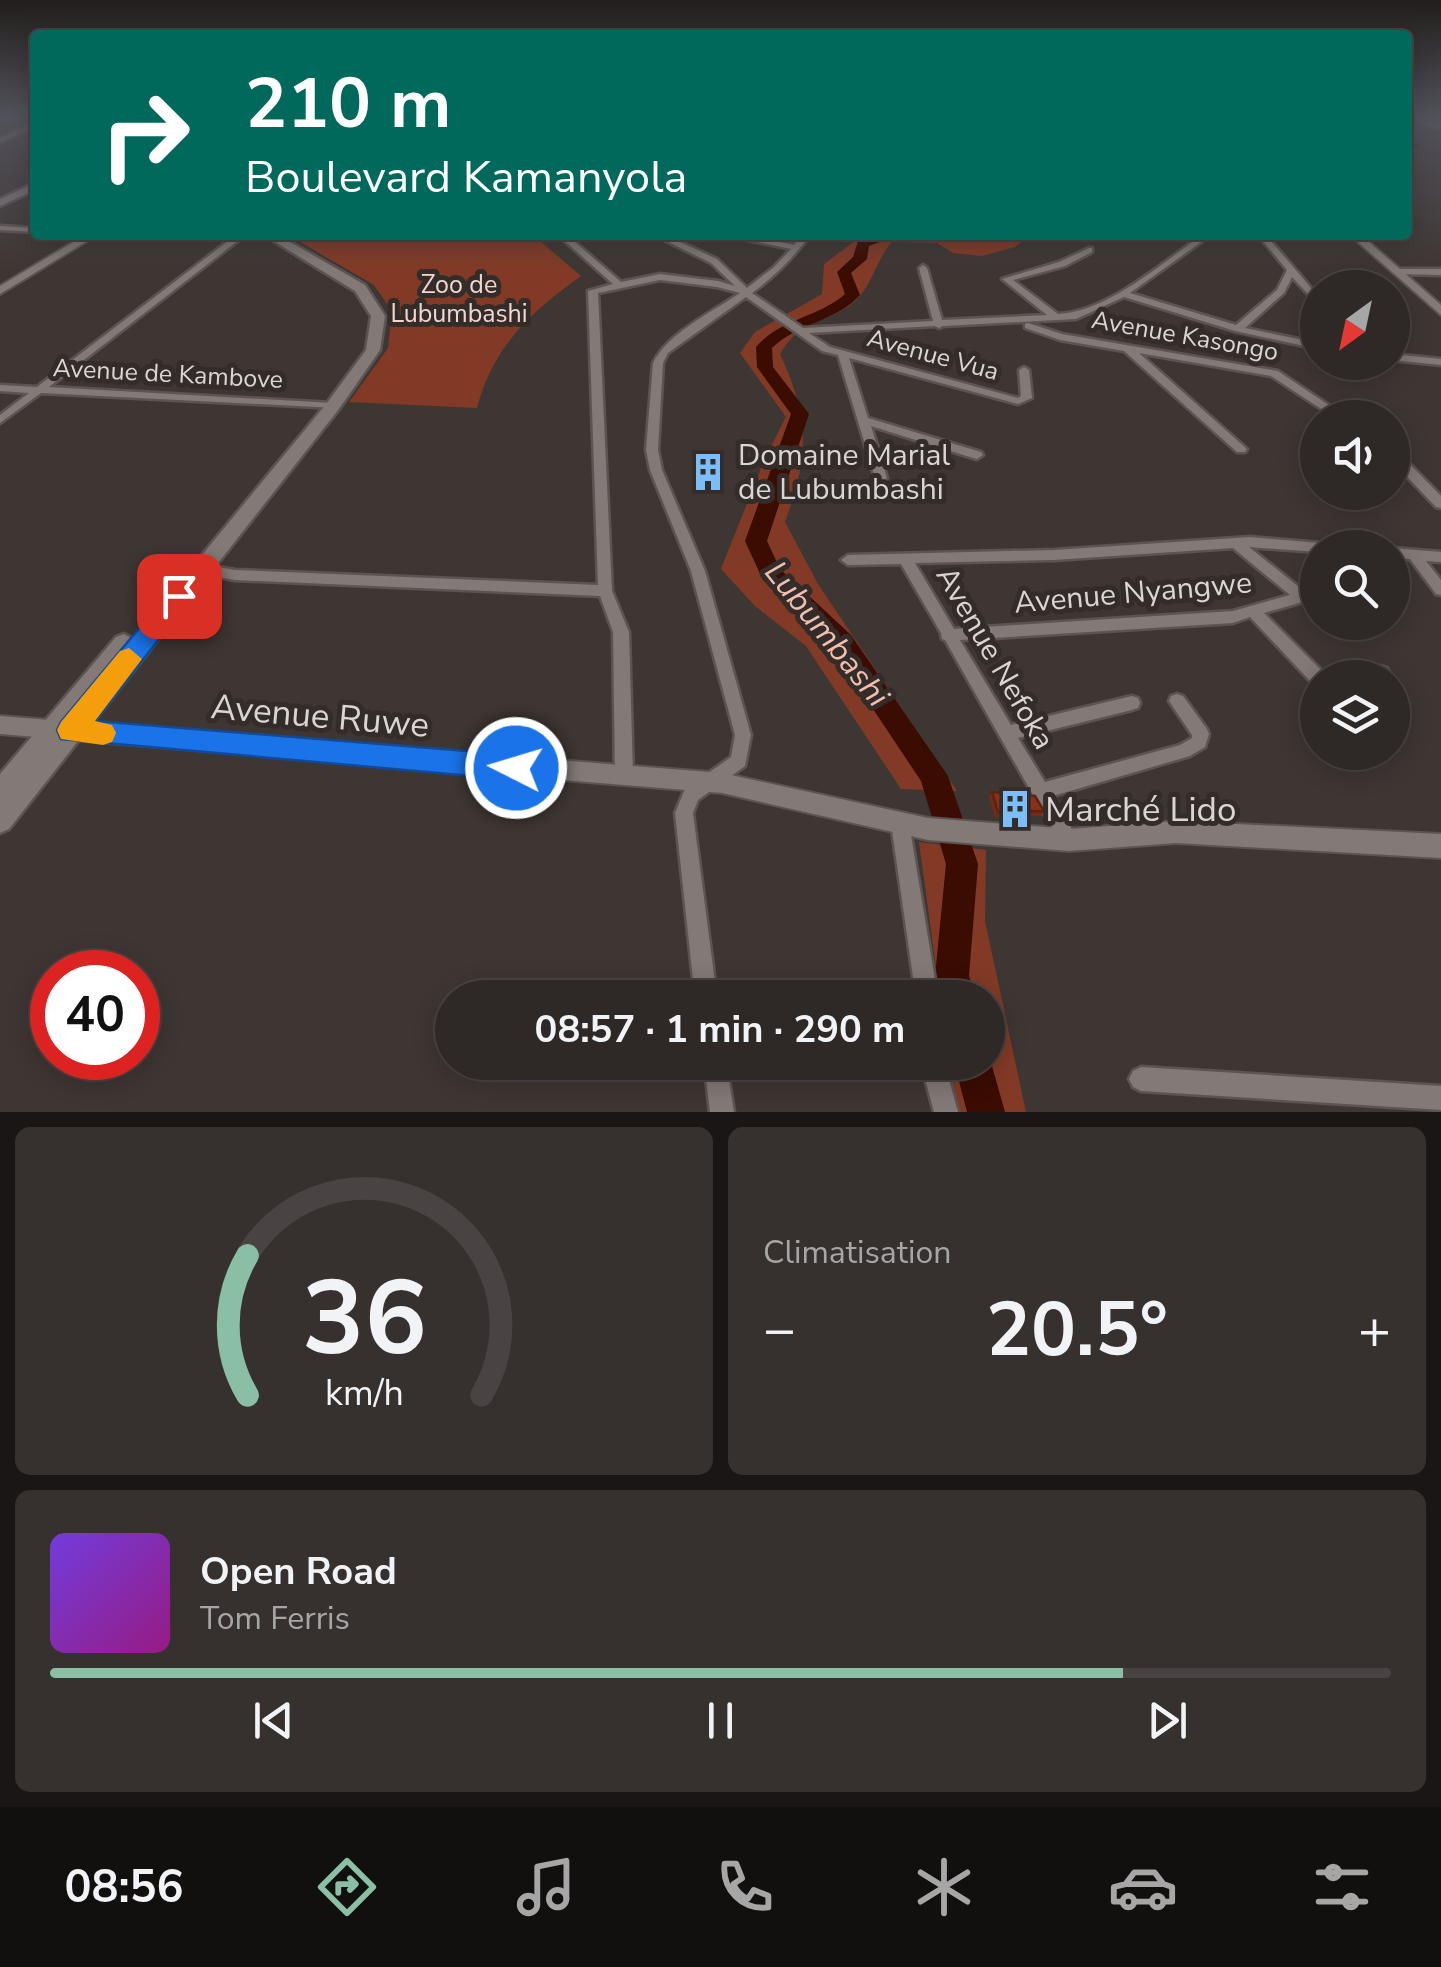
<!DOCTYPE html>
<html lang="fr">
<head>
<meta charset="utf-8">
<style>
	body { margin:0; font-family:"Nunito Sans",sans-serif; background:#36302e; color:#f1f3f6; height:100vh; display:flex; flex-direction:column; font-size:38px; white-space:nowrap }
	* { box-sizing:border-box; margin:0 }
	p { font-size:32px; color:#a7a6a7 }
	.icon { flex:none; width:55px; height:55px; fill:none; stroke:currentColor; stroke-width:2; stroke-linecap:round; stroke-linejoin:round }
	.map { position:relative; height:1112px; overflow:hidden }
	.details { display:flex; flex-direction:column; gap:15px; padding:15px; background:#191615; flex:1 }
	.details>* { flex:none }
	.hud { position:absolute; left:30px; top:30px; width:1382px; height:210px; border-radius:10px; box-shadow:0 5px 25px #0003,0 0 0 2px #494443; background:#00695c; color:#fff; overflow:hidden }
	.needle { width:65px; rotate:213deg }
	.fabs { position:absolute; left:1300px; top:270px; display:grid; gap:20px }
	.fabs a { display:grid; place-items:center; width:110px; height:110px; border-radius:50%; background:#2e2826; box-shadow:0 5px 25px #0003,0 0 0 2px #494443; font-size:50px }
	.speed { position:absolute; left:30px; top:950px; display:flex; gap:20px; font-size:50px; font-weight:700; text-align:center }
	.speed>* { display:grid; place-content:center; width:130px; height:130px; border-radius:50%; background:#2e2826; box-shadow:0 5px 25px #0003,0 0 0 2px #494443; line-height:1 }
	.speed .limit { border:15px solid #d22; background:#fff; color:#111 }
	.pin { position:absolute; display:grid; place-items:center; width:85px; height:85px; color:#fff; margin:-42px; border-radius:20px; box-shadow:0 5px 15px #0006 }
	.me { position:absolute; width:110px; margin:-55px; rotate:275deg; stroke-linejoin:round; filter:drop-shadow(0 0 8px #0008) }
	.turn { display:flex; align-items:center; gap:35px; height:210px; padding:0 50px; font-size:45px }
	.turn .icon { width:130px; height:130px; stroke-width:2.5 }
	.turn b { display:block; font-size:70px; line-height:85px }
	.big { font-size:75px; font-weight:700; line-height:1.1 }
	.details .widget { flex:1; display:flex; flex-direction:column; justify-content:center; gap:15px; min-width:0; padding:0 35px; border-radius:15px; background:#36302e }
	.details .dial { align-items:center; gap:0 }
	.dial svg { height:260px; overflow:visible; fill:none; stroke:#494443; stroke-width:7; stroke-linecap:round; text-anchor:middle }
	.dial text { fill:#f1f3f6; stroke:none }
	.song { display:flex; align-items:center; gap:30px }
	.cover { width:120px; height:120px; border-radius:15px; background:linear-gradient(135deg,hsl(260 70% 55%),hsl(310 70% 35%)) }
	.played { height:10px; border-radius:5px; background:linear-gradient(90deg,#8abfa5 80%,#494443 80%) }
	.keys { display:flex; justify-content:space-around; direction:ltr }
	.heat { display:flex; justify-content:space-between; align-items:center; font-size:55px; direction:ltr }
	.details .tiles { flex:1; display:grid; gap:15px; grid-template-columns:1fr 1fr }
	.widget:last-child { grid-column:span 2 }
	.trip { position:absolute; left:435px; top:980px; width:570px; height:100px; border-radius:50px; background:#2e2826; box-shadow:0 5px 25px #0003,0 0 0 2px #494443; font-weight:700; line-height:100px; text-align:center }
	.tabs { display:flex; height:160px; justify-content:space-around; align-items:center; background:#12100f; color:#a7a6a7 }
	.tabs .icon { width:70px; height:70px }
	.tabs .active { color:#8abfa5 }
	.tabs b { font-size:45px; color:#f1f3f6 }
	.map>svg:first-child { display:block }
	.green { fill:#823a26 }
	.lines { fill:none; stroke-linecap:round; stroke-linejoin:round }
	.stream { stroke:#3a0c02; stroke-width:2.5 }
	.river { fill:#3a0c02; fill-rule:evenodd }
	.minor-casing { stroke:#5b5452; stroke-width:5 }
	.tertiary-casing { stroke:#5b5452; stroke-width:4 }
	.secondary-casing { stroke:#5b5452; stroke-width:5 }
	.minor { fill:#837977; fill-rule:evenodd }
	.tertiary { fill:#837977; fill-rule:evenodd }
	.secondary { fill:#837977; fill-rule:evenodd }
	.wall { fill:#752a15 }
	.building { fill:#883118; stroke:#5f2211; stroke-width:2.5 }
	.route { fill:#1a73e8; stroke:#114b97; stroke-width:2.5 }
	.slow { fill:#f59e0b }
	.labels { text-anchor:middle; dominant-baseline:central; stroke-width:10; stroke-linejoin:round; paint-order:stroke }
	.far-park-label { font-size:25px; fill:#f1d7d0; stroke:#342c29 }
	.far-street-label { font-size:25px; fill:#dad5d4; stroke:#342c29 }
	.poi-label { font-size:30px; fill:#dad5d4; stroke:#342c29; text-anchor:start }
	.street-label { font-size:30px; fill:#dad5d4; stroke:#342c29 }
	.water-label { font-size:32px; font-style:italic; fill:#f1beb0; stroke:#342c29 }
	.near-street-label { font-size:35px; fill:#dad5d4; stroke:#342c29 }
	.near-poi-label { font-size:35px; fill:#dad5d4; stroke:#342c29; text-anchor:start }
</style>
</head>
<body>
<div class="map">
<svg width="1441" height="1112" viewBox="0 0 1441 1112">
	<rect width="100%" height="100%" fill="#3e3633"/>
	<g class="green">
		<path d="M288 235H533L581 276C531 312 493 346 477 408L349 402 388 348 392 311 374 285Z"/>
		<path d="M863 235H1030L1015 247 982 256 953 253 937 243 892 242C876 260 873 284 855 301 828 325 802 316 780 354 810 418 809 457 785 522L818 584 957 791 901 789 806 646 755 606 721 569 766 456 786 417 740 353 755 332 822 294 824 264Z"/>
		<polygon points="919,842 986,850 985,921 1026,1112 955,1112 948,1063 988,1062 988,998 940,997"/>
	</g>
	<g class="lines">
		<polyline class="stream" points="1408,143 1418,146"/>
		<g class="river">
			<path d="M878 235H899L869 246 867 259 851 273 860 295C837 321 798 323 772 348L773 367 809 414 767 541 780 569 851 635 948 776 978 864 969 976 975 998H939L935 976 946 864 921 781 833 649 763 580 745 541 791 414 757 367 756 347C781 318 818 318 845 294L837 272 853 257 858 241Z"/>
			<polygon points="988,1052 1005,1112 967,1112 954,1062 988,1062"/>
		</g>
		<g class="minor-casing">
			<g id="minor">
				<polygon points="1408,116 1441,125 1441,129 1408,119"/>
				<polygon points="35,123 35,127 0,142 0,138"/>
				<polygon points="0,226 35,228 35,232 0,230"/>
				<polygon points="186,235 244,236 49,387 333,403 339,406 337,408 41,393 0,423 0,415 29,393 0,391 0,385 37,387 232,238 190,237"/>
				<path d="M558 235H567L621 282 660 274 718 281 735 286 711 263 654 235H665L717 259 747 288 774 267 791 249 738 238V235H748L794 245 802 235H810C794 257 775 276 752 293L803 328 933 321 919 268 923 265 927 268 942 320 1047 315 1002 279 1059 262 1089 248H1092V252L1065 266 1013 280 1058 314C1107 312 1162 263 1202 235H1211L1130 293 1236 325 1277 290 1287 270 1258 235H1266L1318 296V305L1292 277 1284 293 1245 328 1318 343V349L1235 331 1124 297 1076 319 943 326 939 328 935 326 809 333 830 347 1018 398 1021 396 1019 370 1024 367 1029 370 1032 398 1018 404 849 358 868 418 981 452 983 455 977 459 973 458 871 426 887 478 881 482 875 478 838 355 822 351 746 297 668 353 663 363 658 450 662 470 705 571 751 735 745 766 698 800 693 813 717 998H695L675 813 685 789 731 757 735 735 691 571 650 470 646 450 653 363C668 333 712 312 740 293L717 287 660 280 598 293 612 591 629 632 633 776 630 782 624 784 618 782 615 776 613 632 600 596 235 580 201 574 194 569 201 564 235 570 598 585 588 291 613 284Z"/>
				<polygon points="1398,269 1441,269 1441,275 1395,274 1394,272"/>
				<polygon points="1028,323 1062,334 1278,371 1348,418 1335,418 1271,376 1139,353 1247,449 1245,452 1237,452 1124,351 1060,340 1025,328 1025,324"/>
				<polygon points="1392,354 1441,359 1441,365 1392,360"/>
				<polygon points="1392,450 1396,450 1441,496 1441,508 1436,507 1392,461"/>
				<path d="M1250 537 1320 543 1327 548H1318V552L1249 547 1304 591 1305 598 1303 602 1264 613 1324 673 1326 678H1318V684L1312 683 1250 617 1233 623 960 640 1011 725 1132 696 1138 698 1140 703 1138 708 1132 710 1018 738 1045 782 1180 745 1192 738V735L1169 701 1171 696 1177 694 1183 696 1207 729 1209 734 1205 747 1190 756 1053 796 1078 840 1076 846 1069 849 1062 846 945 640 942 639 941 633 901 564 848 565 841 560 848 555 1054 550ZM1233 548 1290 595 1233 611 954 629 915 563 1054 560Z"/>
				<polygon points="1392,548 1441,552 1441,562 1426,561 1441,580 1441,595 1436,594 1410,559 1392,558"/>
				<polygon points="1381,666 1387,668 1389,672 1387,676 1355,678 1357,673"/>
				<polygon points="900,814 907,817 909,823 938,998 916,998 891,823 893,817"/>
				<polygon points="704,1062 726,1062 734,1112 710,1112"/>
				<polygon points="902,1062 944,1062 958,1112 934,1112 924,1075 905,1070"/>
				<polygon points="1141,1067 1441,1086 1441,1110 1141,1091 1133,1087 1129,1079 1133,1071"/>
			</g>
		</g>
		<g class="tertiary-casing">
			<g id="tertiary">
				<polygon points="85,235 97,235 0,294 0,286"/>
				<polygon points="1350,235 1361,235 1441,305 1441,315"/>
				<polygon points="0,716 722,773 928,818 1069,829 1176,821 1441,834 1441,858 1176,843 1069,851 928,840 722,793 0,734"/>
			</g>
		</g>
		<g class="secondary-casing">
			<g id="secondary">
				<polygon points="35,183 35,190 0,206 0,199"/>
				<polygon points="264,235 278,235 365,285 385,316 380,350 339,409 9,829 0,833 0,774 116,637 124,634 133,639 327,403 366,350 371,316 355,291"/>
			</g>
		</g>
		<use href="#minor" class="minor"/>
		<use href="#tertiary" class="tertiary"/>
		<use href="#secondary" class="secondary"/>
	</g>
	<g class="wall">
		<polygon points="694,452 721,470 721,482 695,483"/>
		<polygon points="992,792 1044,811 1041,816 995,817 989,797"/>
	</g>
	<g class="building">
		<polygon points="719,451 721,470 695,471 694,452"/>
		<polygon points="992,792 1035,796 1044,811 998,812"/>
	</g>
	<linearGradient id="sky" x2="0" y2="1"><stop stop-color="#221e1c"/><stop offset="0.43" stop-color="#52525b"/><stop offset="1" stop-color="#52525b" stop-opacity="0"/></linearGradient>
	<rect width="1441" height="271" fill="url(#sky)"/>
	<polygon class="route" points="179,588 191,596 188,602 95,721 516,755 526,758 530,768 526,777 516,780 61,739 57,730 61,722 171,590"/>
	<polygon class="slow" points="129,648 142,659 95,721 112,725 116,733 112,742 103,745 61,739 57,730 61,722 120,651"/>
	<defs>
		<g id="building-bare" transform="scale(3)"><path d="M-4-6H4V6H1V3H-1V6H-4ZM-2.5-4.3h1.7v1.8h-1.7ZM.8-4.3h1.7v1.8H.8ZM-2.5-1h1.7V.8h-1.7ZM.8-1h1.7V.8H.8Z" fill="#7cbef9" stroke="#342c29" stroke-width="2.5" paint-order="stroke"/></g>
	</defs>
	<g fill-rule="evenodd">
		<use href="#building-bare" x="708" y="472"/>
		<use href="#building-bare" x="1015" y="809"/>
	</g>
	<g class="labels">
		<g class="far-park-label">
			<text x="459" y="285">Zoo de<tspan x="459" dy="29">Lubumbashi</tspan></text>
		</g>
		<g class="far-street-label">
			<text transform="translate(1185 336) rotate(10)">Avenue Kasongo</text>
			<text transform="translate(933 355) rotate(15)">Avenue Vua</text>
			<text transform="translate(168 374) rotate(3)">Avenue de Kambove</text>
		</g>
		<g class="poi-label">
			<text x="738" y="455">Domaine Marial<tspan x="738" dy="34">de Lubumbashi</tspan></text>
		</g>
		<g class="street-label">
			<text transform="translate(1133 593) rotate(-5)">Avenue Nyangwe</text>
			<text transform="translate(995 658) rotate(60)">Avenue Nefoka</text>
		</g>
		<g class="water-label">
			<text transform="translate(827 634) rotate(51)">Lubumbashi</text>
		</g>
		<g class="near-street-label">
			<text transform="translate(320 716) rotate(5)">Avenue Ruwe</text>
		</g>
		<g class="near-poi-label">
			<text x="1045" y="809">Marché Lido</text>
		</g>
	</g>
</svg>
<div class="fabs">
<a><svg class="needle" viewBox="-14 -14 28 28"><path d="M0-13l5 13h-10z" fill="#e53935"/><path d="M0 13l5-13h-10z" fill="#a7a6a7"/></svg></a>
<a><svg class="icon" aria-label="sound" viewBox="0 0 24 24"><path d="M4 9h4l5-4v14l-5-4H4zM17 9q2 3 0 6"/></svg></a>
<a><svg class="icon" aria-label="search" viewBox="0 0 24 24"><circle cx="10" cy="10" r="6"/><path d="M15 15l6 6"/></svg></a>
<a><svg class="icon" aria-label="layers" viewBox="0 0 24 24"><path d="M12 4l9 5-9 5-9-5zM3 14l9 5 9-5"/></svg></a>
</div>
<div class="speed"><div class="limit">40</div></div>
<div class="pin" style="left:179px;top:596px;background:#d93025"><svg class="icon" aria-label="arrive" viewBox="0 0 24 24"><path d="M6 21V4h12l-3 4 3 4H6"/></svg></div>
<svg class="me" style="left:516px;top:768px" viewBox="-20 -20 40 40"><circle r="17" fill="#1a73e8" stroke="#fff" stroke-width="3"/><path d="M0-11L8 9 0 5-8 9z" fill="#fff"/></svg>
<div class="trip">08:57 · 1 min · 290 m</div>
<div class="hud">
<div class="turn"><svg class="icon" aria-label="right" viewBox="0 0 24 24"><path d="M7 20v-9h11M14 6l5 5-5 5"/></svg><div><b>210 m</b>Boulevard Kamanyola</div></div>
</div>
</div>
<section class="details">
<div class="tiles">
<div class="widget dial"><svg viewBox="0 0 100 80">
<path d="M14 69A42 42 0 1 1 86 69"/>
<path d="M14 69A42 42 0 0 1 14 26" stroke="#8abfa5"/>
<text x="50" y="56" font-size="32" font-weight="700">36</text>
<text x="50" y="72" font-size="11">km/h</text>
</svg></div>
<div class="widget"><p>Climatisation</p>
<div class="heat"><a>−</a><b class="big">20.5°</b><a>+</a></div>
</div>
<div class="widget">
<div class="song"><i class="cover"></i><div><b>Open Road</b><p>Tom Ferris</p></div></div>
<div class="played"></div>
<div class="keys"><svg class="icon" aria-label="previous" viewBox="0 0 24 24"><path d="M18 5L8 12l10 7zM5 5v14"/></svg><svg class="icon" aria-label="pause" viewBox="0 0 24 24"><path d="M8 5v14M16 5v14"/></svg><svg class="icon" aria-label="next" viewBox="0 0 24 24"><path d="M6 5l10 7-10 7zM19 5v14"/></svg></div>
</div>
</div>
</section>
<nav class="tabs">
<b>08:56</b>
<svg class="icon active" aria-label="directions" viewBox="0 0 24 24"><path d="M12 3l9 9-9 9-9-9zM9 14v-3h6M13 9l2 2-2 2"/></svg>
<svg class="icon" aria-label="music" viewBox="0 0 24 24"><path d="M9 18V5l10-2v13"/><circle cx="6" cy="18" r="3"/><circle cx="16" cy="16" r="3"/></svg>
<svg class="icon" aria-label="phone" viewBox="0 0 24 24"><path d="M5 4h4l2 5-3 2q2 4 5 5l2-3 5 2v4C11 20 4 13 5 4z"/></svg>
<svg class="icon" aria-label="climate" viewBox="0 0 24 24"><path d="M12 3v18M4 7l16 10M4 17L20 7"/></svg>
<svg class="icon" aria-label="car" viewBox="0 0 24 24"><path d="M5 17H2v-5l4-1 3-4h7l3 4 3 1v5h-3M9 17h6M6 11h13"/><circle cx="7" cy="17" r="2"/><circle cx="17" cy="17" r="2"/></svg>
<svg class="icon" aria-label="filters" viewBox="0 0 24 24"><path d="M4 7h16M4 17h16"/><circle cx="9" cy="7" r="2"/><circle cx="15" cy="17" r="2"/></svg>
</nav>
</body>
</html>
